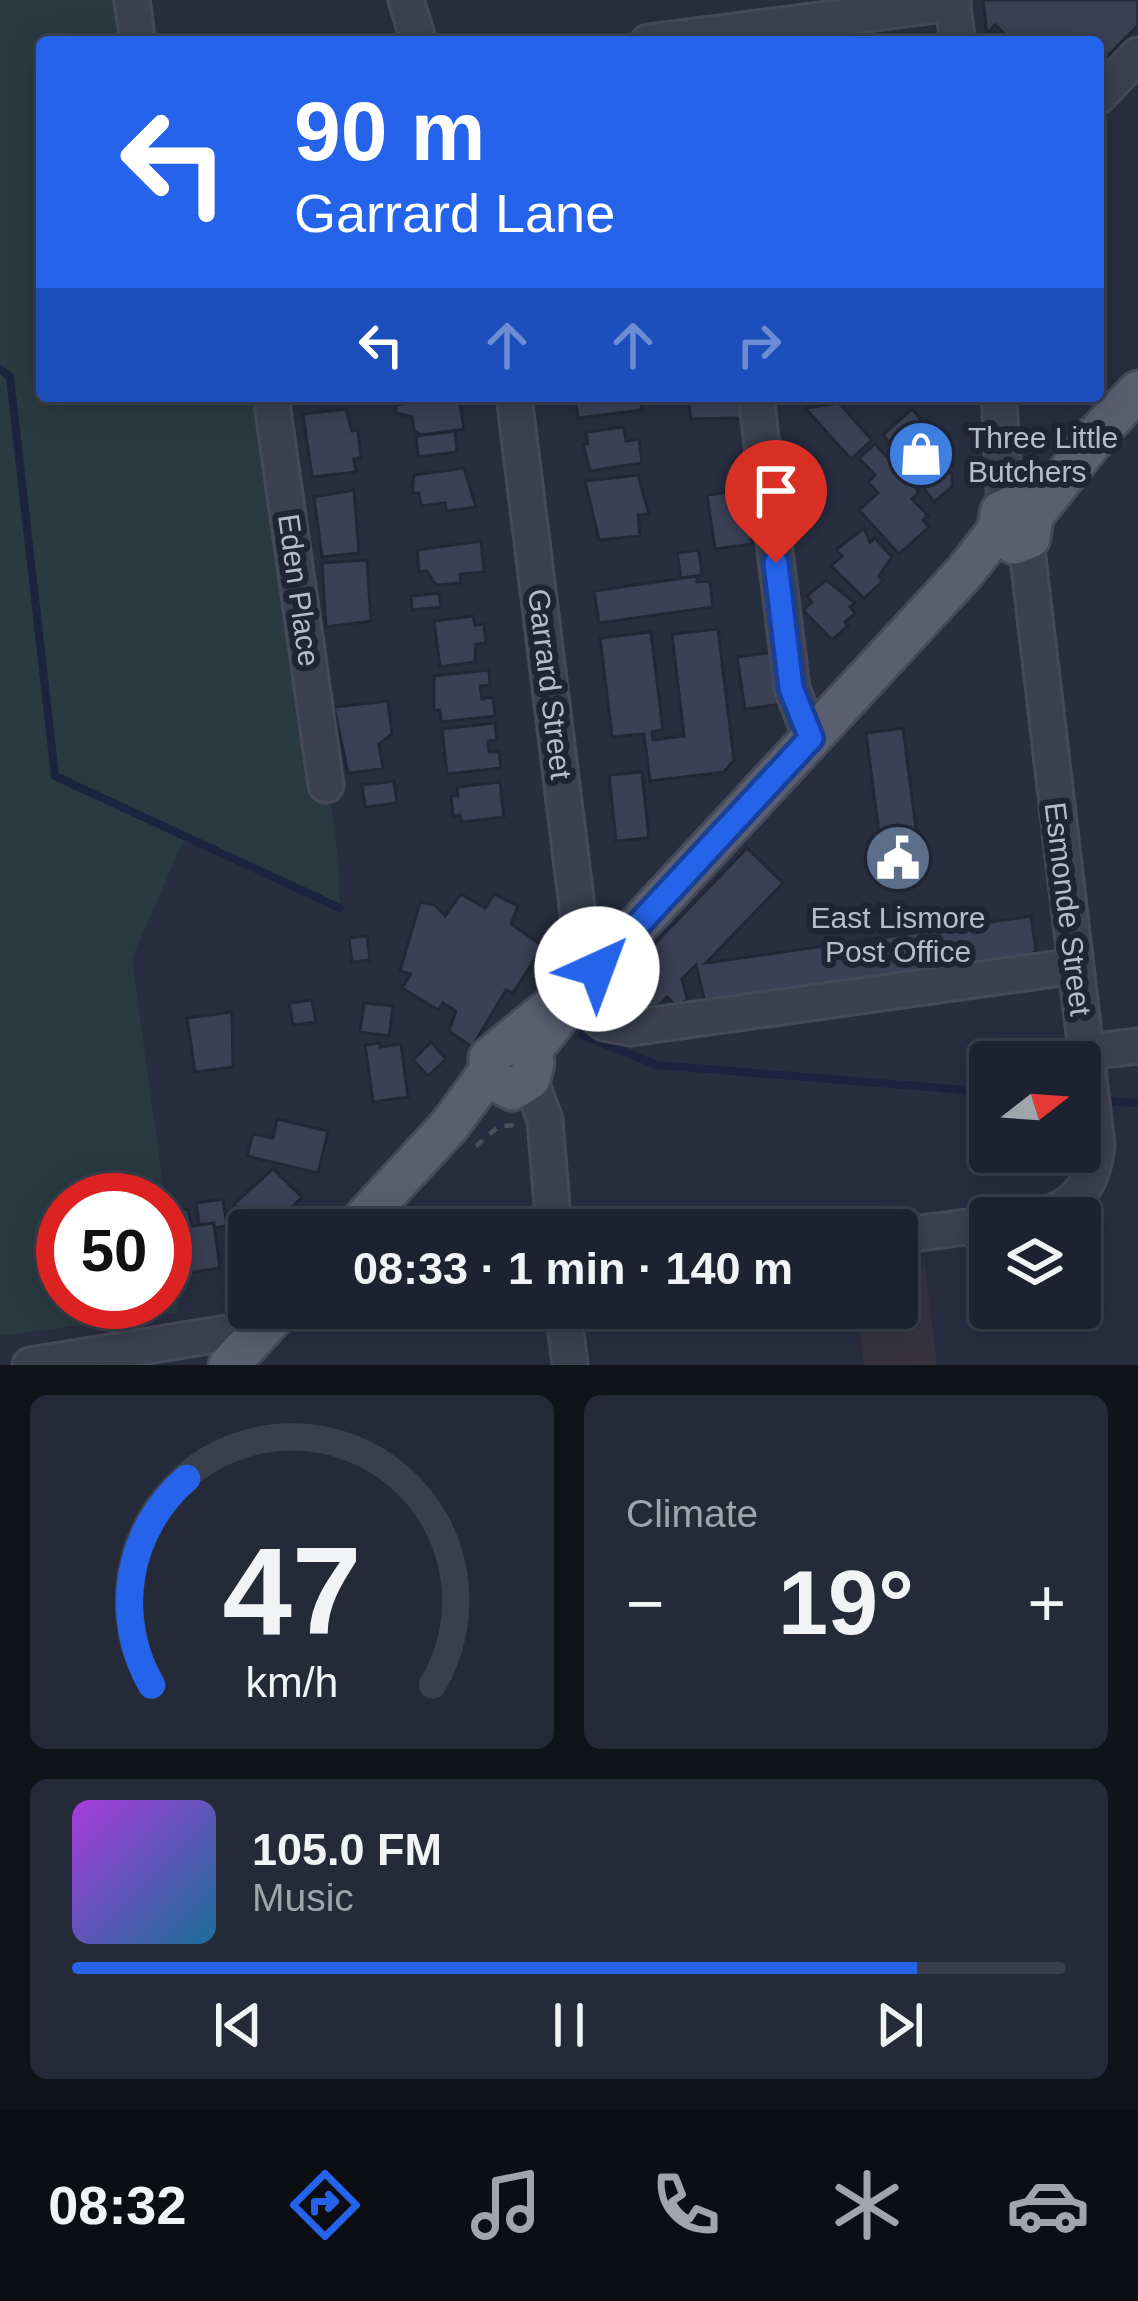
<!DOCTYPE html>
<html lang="en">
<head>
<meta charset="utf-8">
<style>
	body { margin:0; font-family:Helvetica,sans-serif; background:#252a38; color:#f1f3f6; height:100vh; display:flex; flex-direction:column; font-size:45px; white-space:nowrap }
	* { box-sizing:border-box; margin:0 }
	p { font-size:39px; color:#a0a4ab }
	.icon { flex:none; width:66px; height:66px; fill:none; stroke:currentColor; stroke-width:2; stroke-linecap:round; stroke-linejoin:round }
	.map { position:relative; height:1365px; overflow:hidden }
	.side { display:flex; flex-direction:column; gap:30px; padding:30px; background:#10131a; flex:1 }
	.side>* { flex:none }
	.banner { position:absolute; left:36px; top:36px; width:1068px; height:366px; border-radius:12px; box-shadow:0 6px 30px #0003,0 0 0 3px #3b3f4c; background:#2563eb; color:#fff; overflow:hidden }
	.needle { width:78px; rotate:73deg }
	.controls { position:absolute; left:969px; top:1041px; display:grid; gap:24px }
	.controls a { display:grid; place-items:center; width:132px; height:132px; border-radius:12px; background:#1d2230; box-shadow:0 6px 30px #0003,0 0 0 3px #3b3f4c; font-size:60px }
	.speed { position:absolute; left:36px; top:1173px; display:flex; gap:24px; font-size:60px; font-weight:700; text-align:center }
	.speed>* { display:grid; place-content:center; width:156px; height:156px; border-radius:50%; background:#1d2230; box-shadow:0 6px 30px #0003,0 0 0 3px #3b3f4c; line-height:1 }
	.speed .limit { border:18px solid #d22; background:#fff; color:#111 }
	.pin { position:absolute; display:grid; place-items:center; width:102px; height:102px; color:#fff; margin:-123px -51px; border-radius:50% 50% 50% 0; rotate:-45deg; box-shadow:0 0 12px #0007 }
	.pin .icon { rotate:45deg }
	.me { position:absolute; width:132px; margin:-66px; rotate:43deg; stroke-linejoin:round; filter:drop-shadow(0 0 9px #0008) }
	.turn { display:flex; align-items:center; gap:42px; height:252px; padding:0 60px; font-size:54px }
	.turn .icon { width:156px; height:156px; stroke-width:2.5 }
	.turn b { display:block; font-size:84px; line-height:102px }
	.lanes { display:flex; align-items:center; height:114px; padding:0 60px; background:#0003; justify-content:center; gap:60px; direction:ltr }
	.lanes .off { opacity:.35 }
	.big { font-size:90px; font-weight:600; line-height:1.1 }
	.side .card { flex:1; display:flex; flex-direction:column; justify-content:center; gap:18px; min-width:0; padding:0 42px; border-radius:18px; background:#252a38 }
	.side .dial { align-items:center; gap:0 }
	.dial svg { height:312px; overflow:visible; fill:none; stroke:#3b3f4c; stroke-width:7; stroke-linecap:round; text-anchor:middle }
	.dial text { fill:#f1f3f6; stroke:none }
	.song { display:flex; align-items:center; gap:36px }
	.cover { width:144px; height:144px; border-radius:18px; background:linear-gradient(135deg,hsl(280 70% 55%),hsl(200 70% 35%)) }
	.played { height:12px; border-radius:6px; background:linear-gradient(90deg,#2563eb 85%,#3b3f4c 85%) }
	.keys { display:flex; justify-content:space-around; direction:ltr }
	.heat { display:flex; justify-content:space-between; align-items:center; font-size:66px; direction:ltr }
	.side .tiles { flex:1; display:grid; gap:30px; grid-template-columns:1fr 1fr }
	.card:last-child { grid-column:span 2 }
	.trip { position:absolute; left:228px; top:1209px; width:690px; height:120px; border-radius:12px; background:#1d2230; box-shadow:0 6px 30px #0003,0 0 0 3px #3b3f4c; font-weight:600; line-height:120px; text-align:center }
	.dock { display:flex; height:192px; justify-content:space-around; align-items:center; background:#0c0e13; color:#a0a4ab }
	.dock .icon { width:84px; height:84px }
	.dock .active { color:#2563eb }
	.dock b { font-size:54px; color:#f1f3f6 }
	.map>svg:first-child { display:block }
	.medical { fill:#373341 }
	.green { fill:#293a41 }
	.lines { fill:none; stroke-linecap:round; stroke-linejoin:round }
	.stream { stroke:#1b233e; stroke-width:8 }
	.building { fill:#3a4156; stroke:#222737; stroke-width:3 }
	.minor-casing { stroke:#454959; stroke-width:39 }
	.major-casing { stroke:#454959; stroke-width:45 }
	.path { stroke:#435359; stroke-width:4.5; stroke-dasharray:9 9; stroke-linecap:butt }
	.minor { stroke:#3c4150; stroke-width:33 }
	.major { stroke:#5a5f70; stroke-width:39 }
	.route-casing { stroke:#184099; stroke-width:30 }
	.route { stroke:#2563eb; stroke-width:21 }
	.labels { text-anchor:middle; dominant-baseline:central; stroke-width:12; stroke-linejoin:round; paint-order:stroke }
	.poi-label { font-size:30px; fill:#b8bcca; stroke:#202535; text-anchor:start }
	.street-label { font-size:30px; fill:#b8bcca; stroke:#202535 }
</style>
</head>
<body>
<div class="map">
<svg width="1138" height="1365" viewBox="0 0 1138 1365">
	<rect width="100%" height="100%" fill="#272e40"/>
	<polygon class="medical" points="925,1265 937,1365 864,1365 856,1308 897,1308 897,1269"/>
	<polygon class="green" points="0,0 132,0 138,42 42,42 42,396 271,396 338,854 340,908 185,837 132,958 165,1200 63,1200 63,1302 165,1302 165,1203 180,1312 0,1336"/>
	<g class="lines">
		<g class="stream">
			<polyline points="0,369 10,377 55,776 340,908"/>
			<polyline points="582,1035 657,1065 990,1092"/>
			<polyline points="1099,1101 1138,1103"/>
		</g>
	</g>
	<g class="building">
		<polygon points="983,0 1138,0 1138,25 1098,66 1098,42 1013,42 995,25 987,34"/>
		<polygon points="459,396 464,429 422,435 414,431 412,417 396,413 395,405"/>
		<polygon points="575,396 640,396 642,410 578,418"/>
		<polygon points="688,396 742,396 745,418 691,419"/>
		<polygon points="839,403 872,440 851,459 805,408"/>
		<polygon points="346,409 352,431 358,430 361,458 354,459 356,472 312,477 303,414"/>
		<polygon points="912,409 947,450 938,459 952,474 952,487 934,502 883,435"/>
		<polygon points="624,427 626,441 639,439 642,463 590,471 583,444 588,444 586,432"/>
		<polygon points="455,431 457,452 418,457 416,436"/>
		<polygon points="875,444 919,492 912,499 928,516 923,520 929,527 899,554 859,510 878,493 868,482 875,475 859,458"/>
		<polygon points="464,468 476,507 446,511 445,503 421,506 419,493 412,493 414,475"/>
		<polygon points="638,475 649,514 638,515 640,536 599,540 585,481"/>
		<polygon points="354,490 359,553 322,557 314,497"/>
		<polygon points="744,490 752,544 715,549 707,495"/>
		<polygon points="864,528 870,542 875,538 892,557 879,576 883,581 864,598 831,566 842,556 836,550"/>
		<polygon points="481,541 484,572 460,574 461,583 436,585 427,571 419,572 417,550"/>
		<polygon points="699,550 702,575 681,578 677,553"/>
		<polygon points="367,560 371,621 326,627 322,563"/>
		<polygon points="697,576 697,582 710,581 713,607 599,623 594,591"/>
		<polygon points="826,580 855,603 850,607 855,613 845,622 848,626 832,640 803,610 812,602 807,596"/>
		<polygon points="439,593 441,607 412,610 411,596"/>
		<polygon points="473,616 475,625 484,624 486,643 476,644 475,662 440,667 434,621"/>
		<polygon points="718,629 734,760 724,772 650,781 644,734 612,737 600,638 651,632 663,730 652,732 653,740 684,736 672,634"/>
		<polygon points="775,652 782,704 745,709 737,657"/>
		<polygon points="489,670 490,685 480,686 482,699 493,697 495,716 441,722 440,710 434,711 434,676"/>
		<polygon points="388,701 392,734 379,744 383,769 348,773 334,707"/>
		<polygon points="495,723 497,740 488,741 489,752 499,752 501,768 447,774 442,729"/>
		<polygon points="903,728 921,867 884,872 866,733"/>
		<polygon points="642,772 649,838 616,841 609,775"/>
		<polygon points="394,781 397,803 365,807 362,785"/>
		<polygon points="500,782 504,817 461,822 460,815 453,816 451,796 458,796 457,787"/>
		<polygon points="747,848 783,883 706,963 1031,916 1036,950 1028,959 706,1007 696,965 682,979 687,999 678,1008 667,997 645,1020 612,988"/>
		<polygon points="461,894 485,908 494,894 518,906 511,924 543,946 513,993 506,990 472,1047 449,1031 456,1011 443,1003 438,1010 402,988 411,974 400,971 420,902 435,905 445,916"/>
		<polygon points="367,936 370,960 352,962 349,938"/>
		<polygon points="312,1000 316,1022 293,1025 289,1003"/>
		<polygon points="364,1003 393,1006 389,1036 360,1032"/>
		<polygon points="232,1012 233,1067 195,1072 187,1018"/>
		<polygon points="431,1042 446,1059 428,1076 413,1060"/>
		<polygon points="380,1043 380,1047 401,1044 408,1097 373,1102 365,1045"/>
		<polygon points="277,1119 328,1131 318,1173 247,1156 253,1134 273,1138"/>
		<polygon points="273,1169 302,1197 270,1230 256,1230 234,1204"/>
		<polygon points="223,1199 227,1226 200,1230 196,1203"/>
		<polygon points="188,1209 191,1226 214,1223 220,1268 181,1274 171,1212"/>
	</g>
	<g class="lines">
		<g class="minor-casing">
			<g id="minor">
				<polyline points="132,0 138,42"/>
				<polyline points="406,0 419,42"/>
				<polyline points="952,0 958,42"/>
				<polyline points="648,42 953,3"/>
				<polyline points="1098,97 1138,55"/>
				<polyline points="271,396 326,785"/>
				<polyline points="514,396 580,931 597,969"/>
				<polyline points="756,396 792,688 811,738"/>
				<polyline points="999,396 1005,508"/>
				<path d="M1026 541 1097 1145C1093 1187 1074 1210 1032 1218"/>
				<polyline points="574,998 604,1023 631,1028 1075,966"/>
				<polyline points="1086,1052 1138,1046"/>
				<polyline points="530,1079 545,1120 554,1230"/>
				<polyline points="897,1236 990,1224"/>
				<polyline points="563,1308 570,1365"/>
				<polyline points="30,1365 264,1327"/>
			</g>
		</g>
		<g class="major-casing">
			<g id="major">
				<polyline points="1088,443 1138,391"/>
				<polyline points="997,531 1014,544 1030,538 1033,516 1104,427"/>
				<polyline points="512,1043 526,1049 534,1063 530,1079 512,1090 490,1078 489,1058 546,1011"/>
				<polyline points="530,1053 588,979 964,573 997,531 1001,511 1017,504 1033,516"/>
				<polyline points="353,1230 450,1125 488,1073"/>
				<polyline points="229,1365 282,1308"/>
			</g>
		</g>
		<polyline class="path" points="476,1146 499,1126 517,1125"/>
		<use href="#minor" class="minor"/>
		<use href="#major" class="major"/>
	</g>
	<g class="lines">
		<g class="route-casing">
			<polyline id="route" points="597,969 811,738 791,688 776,563"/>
		</g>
		<use href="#route" class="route"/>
	</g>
	<defs>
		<g id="shop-disc" transform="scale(3.45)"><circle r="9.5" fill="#3f7fe0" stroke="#202535"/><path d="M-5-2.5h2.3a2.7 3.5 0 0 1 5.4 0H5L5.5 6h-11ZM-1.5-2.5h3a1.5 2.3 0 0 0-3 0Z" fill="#fff"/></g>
		<g id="civic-disc" transform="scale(3.45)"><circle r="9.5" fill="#5c6f8a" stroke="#202535"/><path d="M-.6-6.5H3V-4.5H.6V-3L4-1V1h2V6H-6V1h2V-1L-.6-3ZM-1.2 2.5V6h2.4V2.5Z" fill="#fff"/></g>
	</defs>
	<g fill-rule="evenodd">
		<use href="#shop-disc" x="921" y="454"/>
		<use href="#civic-disc" x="898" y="858"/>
	</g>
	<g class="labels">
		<g class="poi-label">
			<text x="968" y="437">Three Little<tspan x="968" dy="34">Butchers</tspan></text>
			<text x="898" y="917" text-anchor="middle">East Lismore<tspan x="898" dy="34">Post Office</tspan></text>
		</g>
		<g class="street-label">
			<text transform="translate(299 590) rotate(82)">Eden Place</text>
			<text transform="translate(550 684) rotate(83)">Garrard Street</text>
			<text transform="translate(1068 909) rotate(83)">Esmonde Street</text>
		</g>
	</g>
</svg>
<div class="controls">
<a><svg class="needle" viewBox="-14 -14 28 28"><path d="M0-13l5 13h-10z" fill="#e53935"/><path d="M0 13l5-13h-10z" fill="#a0a4ab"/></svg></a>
<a><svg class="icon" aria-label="layers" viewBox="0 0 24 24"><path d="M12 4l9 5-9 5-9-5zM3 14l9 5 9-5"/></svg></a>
</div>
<div class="speed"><div class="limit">50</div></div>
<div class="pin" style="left:776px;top:563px;background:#d93025"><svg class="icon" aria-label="arrive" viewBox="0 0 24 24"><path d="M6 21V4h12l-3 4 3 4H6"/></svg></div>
<svg class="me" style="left:597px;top:969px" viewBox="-20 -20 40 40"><circle r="19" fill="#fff"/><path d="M0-13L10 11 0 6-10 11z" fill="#2563eb"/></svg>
<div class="trip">08:33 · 1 min · 140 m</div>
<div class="banner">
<div class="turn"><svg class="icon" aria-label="left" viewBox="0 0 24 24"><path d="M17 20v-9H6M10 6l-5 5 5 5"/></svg><div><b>90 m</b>Garrard Lane</div></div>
<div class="lanes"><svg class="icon" aria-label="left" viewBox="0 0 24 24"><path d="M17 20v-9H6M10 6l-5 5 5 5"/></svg><svg class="icon off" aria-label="ahead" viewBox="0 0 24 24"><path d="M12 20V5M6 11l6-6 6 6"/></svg><svg class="icon off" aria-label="ahead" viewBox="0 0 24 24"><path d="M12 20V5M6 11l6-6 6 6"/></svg><svg class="icon off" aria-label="right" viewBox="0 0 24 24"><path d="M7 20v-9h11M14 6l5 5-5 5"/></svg></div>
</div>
</div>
<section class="side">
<div class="tiles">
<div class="card dial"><svg viewBox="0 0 100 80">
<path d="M14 69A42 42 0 1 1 86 69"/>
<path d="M14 69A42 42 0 0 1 23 16" stroke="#2563eb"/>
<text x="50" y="56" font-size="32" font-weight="700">47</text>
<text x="50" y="72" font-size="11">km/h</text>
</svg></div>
<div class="card"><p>Climate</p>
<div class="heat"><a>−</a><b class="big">19°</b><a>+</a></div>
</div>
<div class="card">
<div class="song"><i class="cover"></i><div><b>105.0 FM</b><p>Music</p></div></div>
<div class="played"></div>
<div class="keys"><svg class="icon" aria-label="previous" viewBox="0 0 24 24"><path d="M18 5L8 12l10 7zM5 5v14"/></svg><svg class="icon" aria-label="pause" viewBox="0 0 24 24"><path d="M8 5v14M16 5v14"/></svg><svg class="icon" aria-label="next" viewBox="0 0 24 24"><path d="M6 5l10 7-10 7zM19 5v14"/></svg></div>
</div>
</div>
</section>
<nav class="dock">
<b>08:32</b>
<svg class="icon active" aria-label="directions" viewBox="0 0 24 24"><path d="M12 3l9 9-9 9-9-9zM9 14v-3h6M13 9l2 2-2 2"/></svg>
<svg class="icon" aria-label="music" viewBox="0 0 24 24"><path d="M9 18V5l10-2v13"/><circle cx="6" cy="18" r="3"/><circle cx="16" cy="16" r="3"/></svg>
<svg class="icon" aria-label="phone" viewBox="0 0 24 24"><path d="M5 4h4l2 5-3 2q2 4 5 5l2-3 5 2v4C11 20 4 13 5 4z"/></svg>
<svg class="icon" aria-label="climate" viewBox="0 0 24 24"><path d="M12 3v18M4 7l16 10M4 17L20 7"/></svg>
<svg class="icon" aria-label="car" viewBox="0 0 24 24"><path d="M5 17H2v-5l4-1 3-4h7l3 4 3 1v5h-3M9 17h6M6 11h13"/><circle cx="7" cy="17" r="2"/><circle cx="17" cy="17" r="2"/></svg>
</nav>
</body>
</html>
